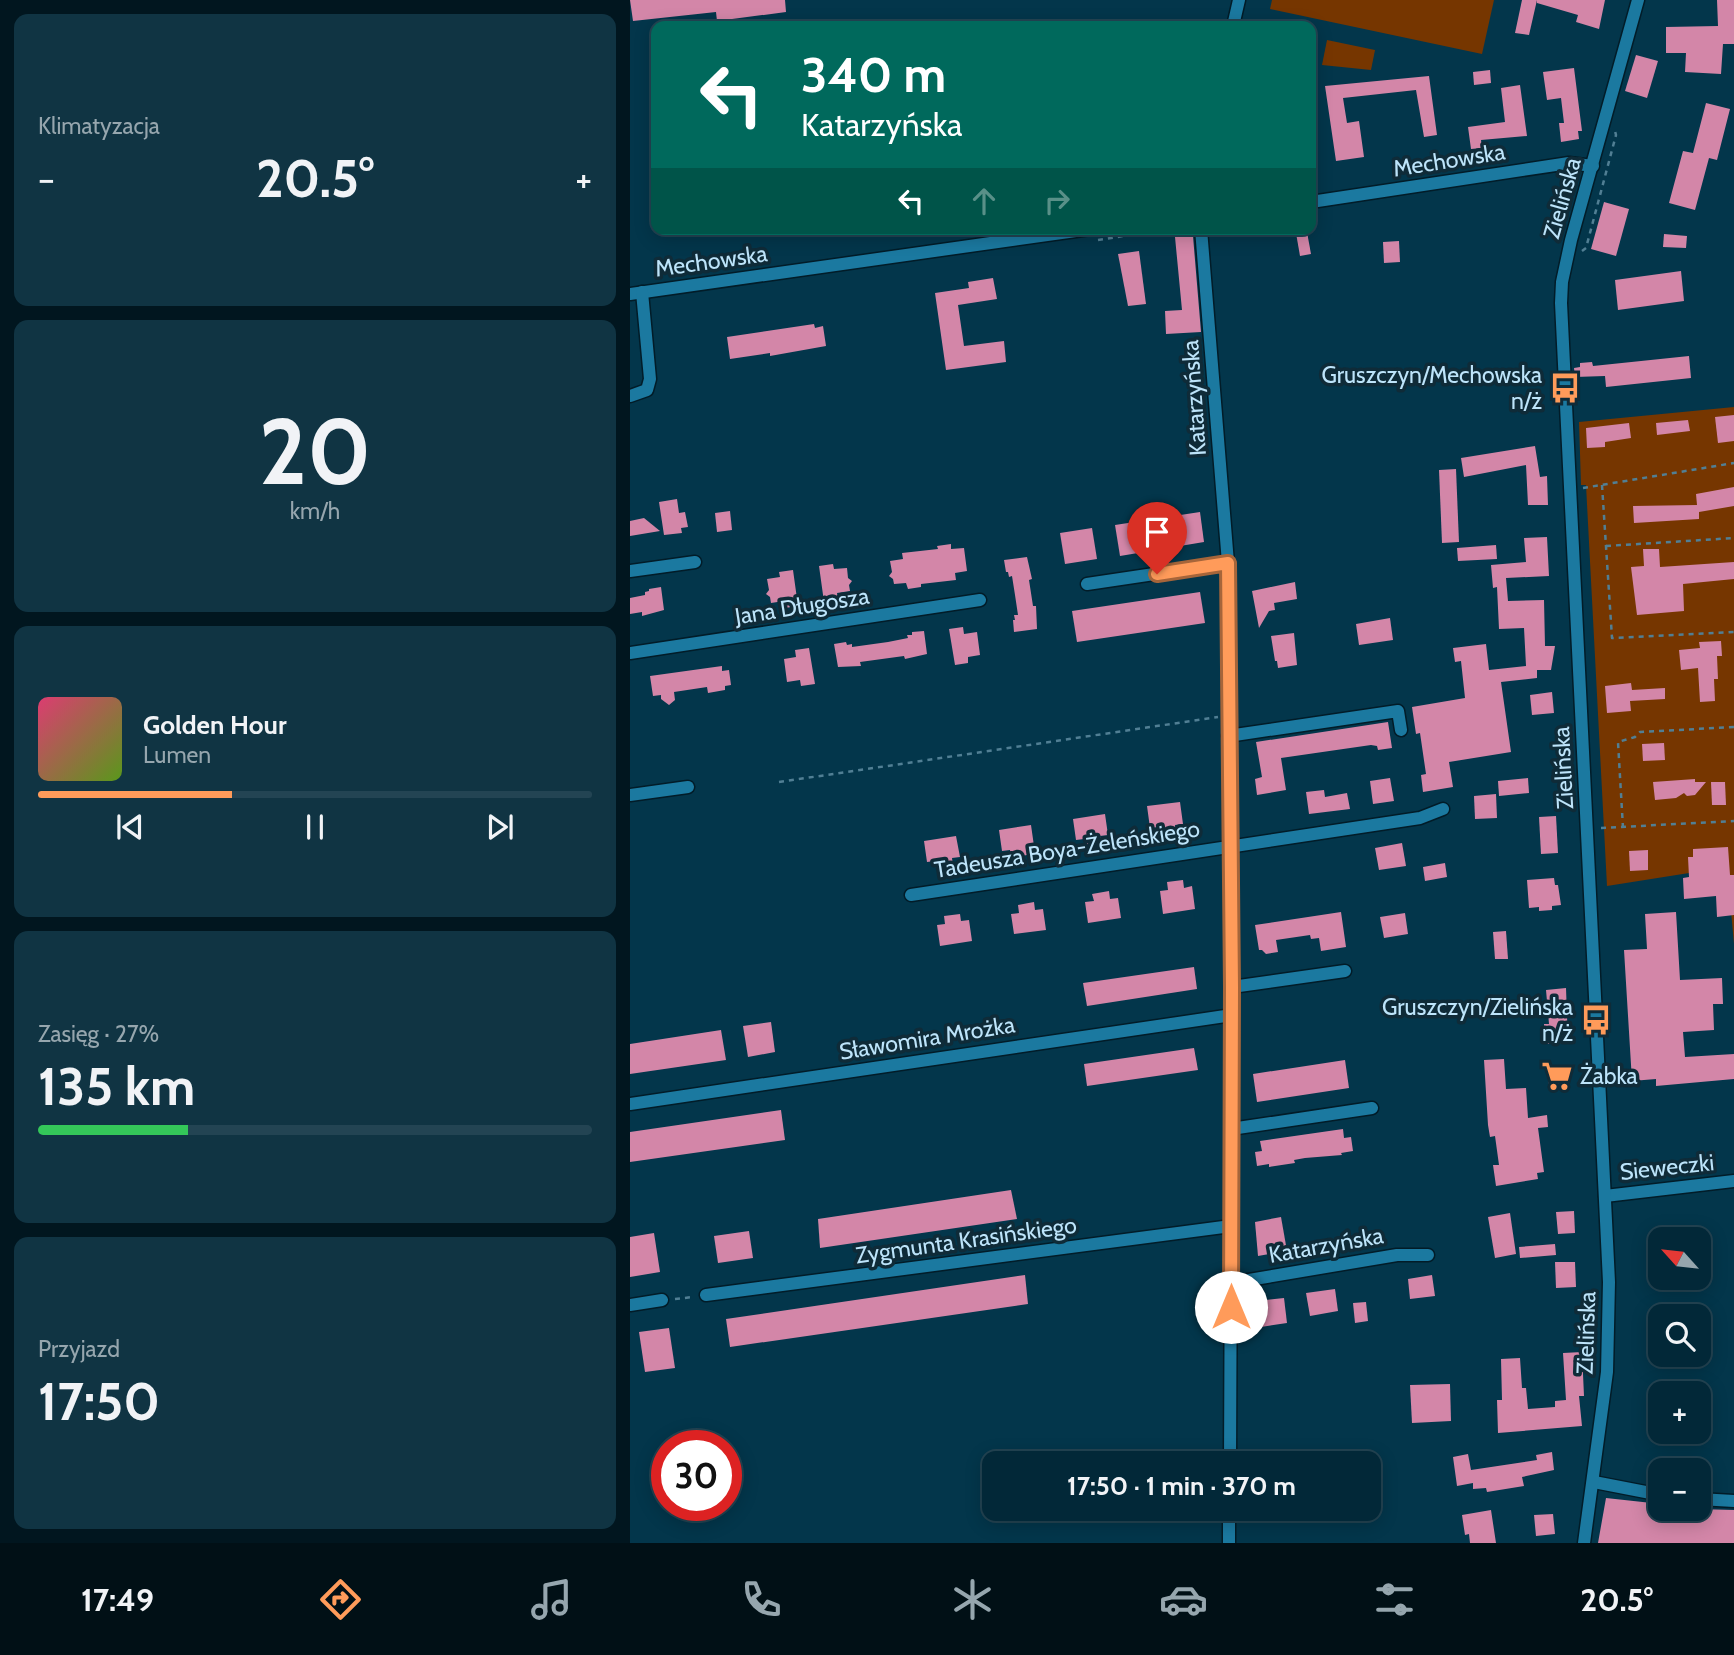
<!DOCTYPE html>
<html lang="pl">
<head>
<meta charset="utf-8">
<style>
	body { margin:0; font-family:Cabin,sans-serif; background:#103443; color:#f1f3f6; height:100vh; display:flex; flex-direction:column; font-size:26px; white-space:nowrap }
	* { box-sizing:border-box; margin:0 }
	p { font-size:23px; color:#96a6ae }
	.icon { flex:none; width:38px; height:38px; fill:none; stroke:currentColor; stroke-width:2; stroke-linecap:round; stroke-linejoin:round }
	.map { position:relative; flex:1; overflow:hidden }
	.panel { display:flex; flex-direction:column; gap:14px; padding:14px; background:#01161f; width:630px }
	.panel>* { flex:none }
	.hud { position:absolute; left:21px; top:21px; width:665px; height:214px; border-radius:14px; box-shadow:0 4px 18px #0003,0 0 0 2px #234453; background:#00695c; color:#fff; overflow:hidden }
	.needle { width:46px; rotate:297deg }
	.fabs { position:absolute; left:1018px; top:1227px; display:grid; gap:14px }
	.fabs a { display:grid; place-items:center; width:63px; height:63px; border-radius:14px; background:#022838; box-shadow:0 4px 18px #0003,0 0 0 2px #234453; font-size:35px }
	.speed { position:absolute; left:21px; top:1430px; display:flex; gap:14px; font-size:35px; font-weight:700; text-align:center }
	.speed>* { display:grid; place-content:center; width:91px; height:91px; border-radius:50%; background:#022838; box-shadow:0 4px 18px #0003,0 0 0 2px #234453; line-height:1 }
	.speed .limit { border:10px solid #d22; background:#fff; color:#111 }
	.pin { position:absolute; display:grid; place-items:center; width:60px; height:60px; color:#fff; margin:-72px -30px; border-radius:50% 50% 50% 0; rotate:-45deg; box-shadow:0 0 7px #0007 }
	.pin .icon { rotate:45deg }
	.me { position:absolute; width:77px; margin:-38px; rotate:0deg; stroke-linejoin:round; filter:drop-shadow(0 0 5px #0008) }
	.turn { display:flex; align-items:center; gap:24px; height:147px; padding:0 35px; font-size:32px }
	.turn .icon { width:91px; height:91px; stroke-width:2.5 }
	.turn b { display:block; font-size:49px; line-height:60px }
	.lanes { display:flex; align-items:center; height:66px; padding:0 35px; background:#0003; justify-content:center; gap:35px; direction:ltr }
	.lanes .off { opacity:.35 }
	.big { font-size:52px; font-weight:700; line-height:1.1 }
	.panel .card { flex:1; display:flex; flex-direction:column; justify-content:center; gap:10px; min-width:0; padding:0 24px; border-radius:14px; background:#103443 }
	.panel .dial { align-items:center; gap:0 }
	.dial b { font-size:91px; line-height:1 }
	.song { display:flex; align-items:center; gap:21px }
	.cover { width:84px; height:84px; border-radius:10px; background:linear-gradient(135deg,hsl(340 70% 55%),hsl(90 70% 35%)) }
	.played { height:7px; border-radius:4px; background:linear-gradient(90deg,#ff9b5a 35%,#234453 35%) }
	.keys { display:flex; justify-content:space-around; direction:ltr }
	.heat { display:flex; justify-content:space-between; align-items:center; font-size:38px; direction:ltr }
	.charge { height:10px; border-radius:5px; background:linear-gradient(90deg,#34c759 27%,#234453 0) }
	.trip { position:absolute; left:352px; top:1451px; width:399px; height:70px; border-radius:14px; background:#022838; box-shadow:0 4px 18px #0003,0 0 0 2px #234453; font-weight:700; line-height:70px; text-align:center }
	.tab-bar { display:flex; height:112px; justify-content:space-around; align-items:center; background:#011016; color:#96a6ae }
	.tab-bar .icon { width:49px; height:49px }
	.tab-bar .active { color:#ff9b5a }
	.tab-bar b { font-size:32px; color:#f1f3f6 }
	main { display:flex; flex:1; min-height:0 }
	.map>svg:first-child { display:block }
	.green { fill:#763600 }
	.building { fill:#d386a8 }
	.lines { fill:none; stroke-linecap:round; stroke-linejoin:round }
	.minor-casing { stroke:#021c28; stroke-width:15 }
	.path { stroke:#517f94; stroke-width:2.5; stroke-dasharray:5 5; stroke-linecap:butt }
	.minor { stroke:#1b79a0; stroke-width:12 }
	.route-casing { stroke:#a6653a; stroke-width:18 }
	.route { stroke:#ff9b5a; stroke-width:12 }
	.labels { text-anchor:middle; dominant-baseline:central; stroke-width:7; stroke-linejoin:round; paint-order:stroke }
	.street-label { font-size:23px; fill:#bde4fa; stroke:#0f2b38 }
	.poi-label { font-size:23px; fill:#bde4fa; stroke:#0f2b38; text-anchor:end }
</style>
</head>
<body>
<main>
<section class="panel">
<div class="card"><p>Klimatyzacja</p>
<div class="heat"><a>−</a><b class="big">20.5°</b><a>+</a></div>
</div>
<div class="card dial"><b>20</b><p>km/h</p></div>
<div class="card">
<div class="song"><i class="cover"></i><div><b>Golden Hour</b><p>Lumen</p></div></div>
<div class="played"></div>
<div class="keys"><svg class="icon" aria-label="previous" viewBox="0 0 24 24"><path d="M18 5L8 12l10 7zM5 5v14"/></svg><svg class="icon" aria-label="pause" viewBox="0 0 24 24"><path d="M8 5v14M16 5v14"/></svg><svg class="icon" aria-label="next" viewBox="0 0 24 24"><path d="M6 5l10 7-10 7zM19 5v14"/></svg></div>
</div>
<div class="card"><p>Zasięg · 27%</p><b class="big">135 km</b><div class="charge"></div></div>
<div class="card"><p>Przyjazd</p><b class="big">17:50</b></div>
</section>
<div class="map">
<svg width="1104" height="1543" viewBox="0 0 1104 1543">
	<rect width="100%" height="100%" fill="#03364b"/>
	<g class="green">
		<polygon points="642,0 864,0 852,54 640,9"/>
		<polygon points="697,40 745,50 741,70 692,65"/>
		<polygon points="1104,407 1104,944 1097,867 977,886 956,485 951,485 949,422"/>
	</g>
	<g class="building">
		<polygon points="0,0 155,0 156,12 87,21 86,12 3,21"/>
		<polygon points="892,0 907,0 899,35 885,33"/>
		<polygon points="907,0 975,0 969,29 946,22 948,15 907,3"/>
		<polygon points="1087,0 1104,0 1104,44 1093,44 1091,74 1055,72 1056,53 1036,53 1036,27 1088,26"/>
		<polygon points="1006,55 1028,61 1017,98 995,91"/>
		<polygon points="944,68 952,131 948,131 949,139 931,142 929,123 934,123 931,98 917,100 913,72"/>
		<polygon points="860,70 861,83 844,85 843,72"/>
		<polygon points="799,76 807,135 794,137 786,90 713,98 717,123 729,121 734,157 706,161 695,86"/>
		<polygon points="890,85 897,136 851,140 852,148 841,149 838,127 875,122 871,88"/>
		<polygon points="1076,103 1100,109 1087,160 1079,158 1065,210 1039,203 1053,151 1063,153"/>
		<polygon points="974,202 999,209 986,256 961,249"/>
		<polygon points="677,232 681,254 670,256 666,233"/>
		<polygon points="1034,234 1057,236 1056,248 1033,247"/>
		<polygon points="563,236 571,332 536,334 535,311 552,310 545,237"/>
		<polygon points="769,241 770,262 754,263 753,242"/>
		<polygon points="509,251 516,304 498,306 488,254"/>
		<polygon points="1051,271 1054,301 988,310 985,280"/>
		<polygon points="363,278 367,299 328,305 334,346 374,341 376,362 316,370 305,293 339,288 338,282"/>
		<polygon points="184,324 185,328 193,326 196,346 140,356 140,353 100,359 97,337"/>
		<polygon points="1059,356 1061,378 976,387 975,376 945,377 944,368 950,367 950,363 962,362 963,366"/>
		<polygon points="1104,415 1104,441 1088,443 1085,417"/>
		<polygon points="1058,420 1060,431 1027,435 1026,423"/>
		<polygon points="999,423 1001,438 975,442 975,447 957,448 956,428"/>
		<polygon points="905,446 910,477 917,476 918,505 898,505 896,465 834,477 831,458"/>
		<polygon points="826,469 829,542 812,543 809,470"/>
		<polygon points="1104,487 1104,506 1069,512 1069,519 1004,523 1003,506 1067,505 1066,494"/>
		<polygon points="47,499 49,513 55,512 58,527 51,528 52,533 34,535 29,502"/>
		<polygon points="100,511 102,530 87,532 85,513"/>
		<polygon points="570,512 574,542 490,556 485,525"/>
		<polygon points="14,518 30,531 0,536 0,521"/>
		<polygon points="462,528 467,559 435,564 430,533"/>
		<polygon points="917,537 919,576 876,578 878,601 914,600 915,646 925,646 921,670 907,670 907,678 871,682 881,752 819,762 823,787 793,792 791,775 796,774 790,733 786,734 782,707 835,698 831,661 825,662 823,648 856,644 859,670 896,666 894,628 869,629 867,587 863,588 861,565 896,562 894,538"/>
		<polygon points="321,544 321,549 334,548 337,571 325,573 326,580 291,584 291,587 278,589 276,583 264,584 263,579 259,576 262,572 260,561 273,559 272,553 308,549 307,546"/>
		<polygon points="866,545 867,559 828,561 827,548"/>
		<polygon points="1013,549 1029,549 1030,567 1104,562 1104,579 1053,584 1054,611 1007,615 1001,567 1014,566"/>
		<polygon points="397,557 402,579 399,580 403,606 406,606 407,629 384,632 383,620 385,620 384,615 388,615 385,595 382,576 379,577 378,572 376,572 374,560"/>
		<polygon points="203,564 204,569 217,568 218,578 222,581 219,585 220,591 207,593 208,600 194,602 189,566"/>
		<polygon points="163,570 168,606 155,608 154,601 141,603 140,597 136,594 139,590 137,579 150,577 149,572"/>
		<polygon points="665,582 667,599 644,603 645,610 639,611 629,628 622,591"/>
		<polygon points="31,587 34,610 12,616 12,612 0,614 0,598 15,595 15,592 19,591 19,589"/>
		<polygon points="570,592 575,623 447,642 442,611"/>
		<polygon points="760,618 763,640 729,645 726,624"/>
		<polygon points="333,627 334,634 347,632 350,655 338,657 338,663 325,665 319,629"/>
		<polygon points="294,631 297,654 275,659 274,656 230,662 231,666 208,667 204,644 216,642 217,645 222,644 222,647 258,642 278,638 277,635 282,635 282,632"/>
		<polygon points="664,633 667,665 648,668 647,661 645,661 641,636"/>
		<polygon points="1091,641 1092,656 1087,656 1088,679 1084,679 1085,701 1070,702 1068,668 1051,670 1049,650 1070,648 1069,642"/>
		<polygon points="179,648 185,684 171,686 170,680 157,682 154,659 166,657 165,650"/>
		<polygon points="92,666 92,671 99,670 101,685 95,686 95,690 78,693 77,687 44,692 45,700 39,705 31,699 31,695 23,696 20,676"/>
		<polygon points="1001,683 1002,690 1035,688 1035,699 1000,701 1001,711 977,713 975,686"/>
		<polygon points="922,692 924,713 902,715 900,695"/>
		<polygon points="758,722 762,748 748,750 747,746 741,745 651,758 656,790 627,795 625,779 632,777 626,742"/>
		<polygon points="1034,743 1035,760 1013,761 1012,744"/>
		<polygon points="760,778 764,801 743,804 740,781"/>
		<polygon points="898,778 899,793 869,796 868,781"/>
		<polygon points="1065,779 1065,782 1076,782 1065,795 1057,796 1054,793 1046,798 1025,800 1023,782"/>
		<polygon points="1081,782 1095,782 1096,805 1082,805"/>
		<polygon points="694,790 695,797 717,793 720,809 679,814 676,792"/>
		<polygon points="866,794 867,818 845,819 844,796"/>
		<polygon points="550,802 553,824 545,825 546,833 529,835 528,827 520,828 517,806"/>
		<polygon points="475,814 478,835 470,836 472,844 455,846 454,839 446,840 443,819"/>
		<polygon points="926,816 928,853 911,854 909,817"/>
		<polygon points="401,825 404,846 396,847 397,855 381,858 380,850 372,851 369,830"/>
		<polygon points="326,836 330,857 322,858 323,866 306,868 305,861 297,862 294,841"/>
		<polygon points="772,843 776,866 749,870 745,848"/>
		<polygon points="1098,847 1100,875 1104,875 1104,915 1087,917 1086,896 1054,899 1053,878 1059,877 1058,857 1063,857 1063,849"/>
		<polygon points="1018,850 1018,870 1000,871 999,851"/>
		<polygon points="815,863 817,877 795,881 793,867"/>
		<polygon points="924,878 925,885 928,885 931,905 922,906 922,910 909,911 909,907 899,908 897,880"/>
		<polygon points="553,880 554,888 562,886 565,909 533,914 530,891 538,890 537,882"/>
		<polygon points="479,891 480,899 488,898 491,918 458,923 455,902 464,901 462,894"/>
		<polygon points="404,902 405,910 413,909 416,930 384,934 381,914 389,913 388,905"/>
		<polygon points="711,912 716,947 691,951 689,938 681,939 680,935 646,940 648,952 636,954 632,950 629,950 625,925"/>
		<polygon points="1046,912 1050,980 1092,978 1093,1004 1083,1004 1084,1030 1053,1032 1055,1057 1104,1054 1104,1079 1026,1086 1026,1079 1002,1081 994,950 1017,949 1015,914"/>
		<polygon points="775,913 778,934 754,938 750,917"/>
		<polygon points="330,914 331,921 339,920 342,941 310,946 307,925 315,924 314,916"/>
		<polygon points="876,931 878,959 865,959 863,932"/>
		<polygon points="564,967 567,989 457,1006 453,983"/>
		<polygon points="936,988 938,1043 915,1044 914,1024 919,1024 916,990"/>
		<polygon points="141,1022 145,1052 118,1057 113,1026"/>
		<polygon points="91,1030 96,1060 0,1074 0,1044"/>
		<polygon points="564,1048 568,1070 457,1086 454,1064"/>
		<polygon points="874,1059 876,1089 896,1088 898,1118 917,1115 918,1127 908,1128 914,1172 907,1173 908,1179 866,1186 863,1165 869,1165 865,1136 860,1137 858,1125 854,1060"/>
		<polygon points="715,1060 719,1088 627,1102 623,1074"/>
		<polygon points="935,1065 936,1086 919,1087 918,1066"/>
		<polygon points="151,1110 155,1140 0,1162 0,1132"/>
		<polygon points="713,1129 714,1138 721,1137 723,1151 711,1153 712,1155 675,1158 664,1160 665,1163 639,1167 639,1164 627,1166 625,1152 632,1151 630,1141"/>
		<polygon points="381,1190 387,1219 190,1248 188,1219"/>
		<polygon points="944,1211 945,1233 928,1234 926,1212"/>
		<polygon points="880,1213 886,1254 865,1258 858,1217"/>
		<polygon points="651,1217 657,1251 628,1256 625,1222"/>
		<polygon points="119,1231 123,1258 88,1263 84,1236"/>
		<polygon points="24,1233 30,1272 0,1277 0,1237"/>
		<polygon points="925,1244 926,1255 890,1258 889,1247"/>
		<polygon points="925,1262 945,1262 946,1287 926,1288"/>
		<polygon points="395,1275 398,1304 100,1347 96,1319"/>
		<polygon points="802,1275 805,1296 780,1299 778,1279"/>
		<polygon points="705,1289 708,1311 680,1316 676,1293"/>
		<polygon points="654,1298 657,1323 631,1327 627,1301"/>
		<polygon points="736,1302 738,1321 725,1323 723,1303"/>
		<polygon points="39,1328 45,1368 15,1372 9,1332"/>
		<polygon points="952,1352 954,1396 949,1396 952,1426 868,1433 867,1400 872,1400 871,1359 890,1358 892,1388 896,1388 898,1409 925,1407 925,1401 936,1400 933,1353"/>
		<polygon points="820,1384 821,1421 782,1423 780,1385"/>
		<polygon points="922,1452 924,1470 892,1477 894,1486 857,1492 856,1488 843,1489 843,1483 827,1486 823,1457 838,1454 841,1470 907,1460 906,1455"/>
		<polygon points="976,1498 1031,1504 1031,1508 1104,1510 1104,1543 968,1543"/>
		<polygon points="861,1510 866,1543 840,1543 839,1534 835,1535 832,1515"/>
		<polygon points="923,1514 925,1534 906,1536 904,1515"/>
	</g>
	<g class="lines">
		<g class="minor-casing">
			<g id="minor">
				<polyline points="603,26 609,0"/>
				<polyline points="681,202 939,163 963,166"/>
				<polyline points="571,229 598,563 602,987 600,1463"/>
				<polyline points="0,294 460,229"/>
				<polyline points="0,396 17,390 20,379 12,292"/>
				<polyline points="0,571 65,562"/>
				<polyline points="457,584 598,563"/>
				<polyline points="0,653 350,600"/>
				<polyline points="598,736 768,711 771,730"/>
				<polyline points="0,795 58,787"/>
				<polyline points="281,895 790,818 813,809"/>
				<polyline points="602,987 715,971"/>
				<polyline points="0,1104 602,1015"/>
				<polyline points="601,1129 742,1108"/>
				<polyline points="975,1196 1104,1181"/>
				<polyline points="601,1283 767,1255 798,1255"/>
				<polyline points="76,1295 601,1226"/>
				<polyline points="0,1305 32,1300"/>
				<polyline points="964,1482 1031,1495"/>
				<polyline points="1069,1499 1104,1501"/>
				<polyline points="599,1508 599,1543"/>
				<polyline points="954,1543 977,1372 979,1282 931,303 932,282 941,240 1008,0"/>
			</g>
		</g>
		<g class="path">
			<polyline points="468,240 538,229"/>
			<polyline points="952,251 956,248 986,135 985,131"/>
			<polyline points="972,485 982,638 1104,632"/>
			<polyline points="953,488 1104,463"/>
			<polyline points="976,546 1104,538"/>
			<polyline points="149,782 588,717"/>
			<polyline points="971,828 1104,821"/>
			<polyline points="993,828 988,742 1005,737 1010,732 1104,727"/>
			<polyline points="45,1299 63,1297"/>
		</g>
		<use href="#minor" class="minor"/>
	</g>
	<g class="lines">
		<g class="route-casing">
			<polyline id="route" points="527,574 598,563 602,987 601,1307"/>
		</g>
		<use href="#route" class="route"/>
	</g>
	<defs>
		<g id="bus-bare" transform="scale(2.415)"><path d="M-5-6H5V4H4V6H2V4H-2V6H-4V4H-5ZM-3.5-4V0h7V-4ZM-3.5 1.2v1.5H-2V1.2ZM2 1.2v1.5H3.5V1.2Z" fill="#ff9b5a" stroke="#0f2b38" stroke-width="2.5" paint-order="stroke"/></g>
		<g id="supermarket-bare" transform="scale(2.415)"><path d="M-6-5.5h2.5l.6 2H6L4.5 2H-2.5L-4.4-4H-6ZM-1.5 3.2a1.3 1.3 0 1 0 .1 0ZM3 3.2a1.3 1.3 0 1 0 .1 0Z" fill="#ff9b5a" stroke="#0f2b38" stroke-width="2.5" paint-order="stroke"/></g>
	</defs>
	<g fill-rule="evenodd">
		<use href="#bus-bare" x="935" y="388"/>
		<use href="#bus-bare" x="966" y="1020"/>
		<use href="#supermarket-bare" x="927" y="1076"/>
	</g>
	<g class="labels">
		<g class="street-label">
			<text transform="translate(819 160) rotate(-9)">Mechowska</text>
			<text transform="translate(932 198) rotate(-74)">Zielińska</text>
			<text transform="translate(81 261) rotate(-8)">Mechowska</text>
			<text transform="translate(564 398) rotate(-94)">Katarzyńska</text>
			<text transform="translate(172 606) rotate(-9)">Jana Długosza</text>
			<text transform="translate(933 768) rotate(-93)">Zielińska</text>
			<text transform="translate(437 849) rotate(-9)">Tadeusza Boya-Żeleńskiego</text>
			<text transform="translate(297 1038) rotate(-9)">Sławomira Mrożka</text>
			<text transform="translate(1037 1167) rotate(-6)">Sieweczki</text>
			<text transform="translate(336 1240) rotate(-8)">Zygmunta Krasińskiego</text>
			<text transform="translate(696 1245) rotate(-10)">Katarzyńska</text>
			<text transform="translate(956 1333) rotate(-88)">Zielińska</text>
		</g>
		<g class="poi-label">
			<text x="912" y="375">Gruszczyn/Mechowska<tspan x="912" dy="26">n/ż</tspan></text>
			<text x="943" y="1007">Gruszczyn/Zielińska<tspan x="943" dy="26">n/ż</tspan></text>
			<text x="950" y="1076" text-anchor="start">Żabka</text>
		</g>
	</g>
</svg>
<div class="fabs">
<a><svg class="needle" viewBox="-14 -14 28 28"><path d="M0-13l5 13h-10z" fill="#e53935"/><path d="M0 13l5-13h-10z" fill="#96a6ae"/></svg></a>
<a><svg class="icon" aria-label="search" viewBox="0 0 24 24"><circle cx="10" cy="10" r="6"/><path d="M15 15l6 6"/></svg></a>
<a>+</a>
<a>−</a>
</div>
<div class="speed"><div class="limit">30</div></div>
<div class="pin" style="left:527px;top:574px;background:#d93025"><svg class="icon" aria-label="arrive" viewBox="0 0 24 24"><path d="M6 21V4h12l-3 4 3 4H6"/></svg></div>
<svg class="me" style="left:601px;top:1307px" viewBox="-20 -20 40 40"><circle r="19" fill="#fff"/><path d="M0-13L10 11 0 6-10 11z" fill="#ff9b5a"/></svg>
<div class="trip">17:50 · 1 min · 370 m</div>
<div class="hud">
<div class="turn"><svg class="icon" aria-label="left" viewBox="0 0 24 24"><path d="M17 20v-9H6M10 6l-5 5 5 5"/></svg><div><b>340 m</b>Katarzyńska</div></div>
<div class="lanes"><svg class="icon" aria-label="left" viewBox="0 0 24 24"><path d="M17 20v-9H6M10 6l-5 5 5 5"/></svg><svg class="icon off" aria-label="ahead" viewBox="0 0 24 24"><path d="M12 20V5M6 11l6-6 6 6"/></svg><svg class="icon off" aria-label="right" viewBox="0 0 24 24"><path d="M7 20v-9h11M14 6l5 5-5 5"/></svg></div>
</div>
</div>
</main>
<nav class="tab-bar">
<b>17:49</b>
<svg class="icon active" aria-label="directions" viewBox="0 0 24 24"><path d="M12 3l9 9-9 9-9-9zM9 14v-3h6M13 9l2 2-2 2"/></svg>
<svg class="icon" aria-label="music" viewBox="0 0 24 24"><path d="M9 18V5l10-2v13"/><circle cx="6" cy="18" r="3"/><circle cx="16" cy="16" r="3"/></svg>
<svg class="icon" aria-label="phone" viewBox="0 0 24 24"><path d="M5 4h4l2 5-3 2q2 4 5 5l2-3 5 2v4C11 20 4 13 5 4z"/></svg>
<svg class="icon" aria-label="climate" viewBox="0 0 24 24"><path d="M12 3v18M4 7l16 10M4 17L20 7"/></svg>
<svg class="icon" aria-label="car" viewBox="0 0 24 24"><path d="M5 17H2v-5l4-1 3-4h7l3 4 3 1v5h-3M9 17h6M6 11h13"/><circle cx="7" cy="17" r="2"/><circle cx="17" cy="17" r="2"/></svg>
<svg class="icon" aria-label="filters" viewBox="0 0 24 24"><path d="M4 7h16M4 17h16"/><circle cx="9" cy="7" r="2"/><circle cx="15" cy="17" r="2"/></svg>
<b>20.5°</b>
</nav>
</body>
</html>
